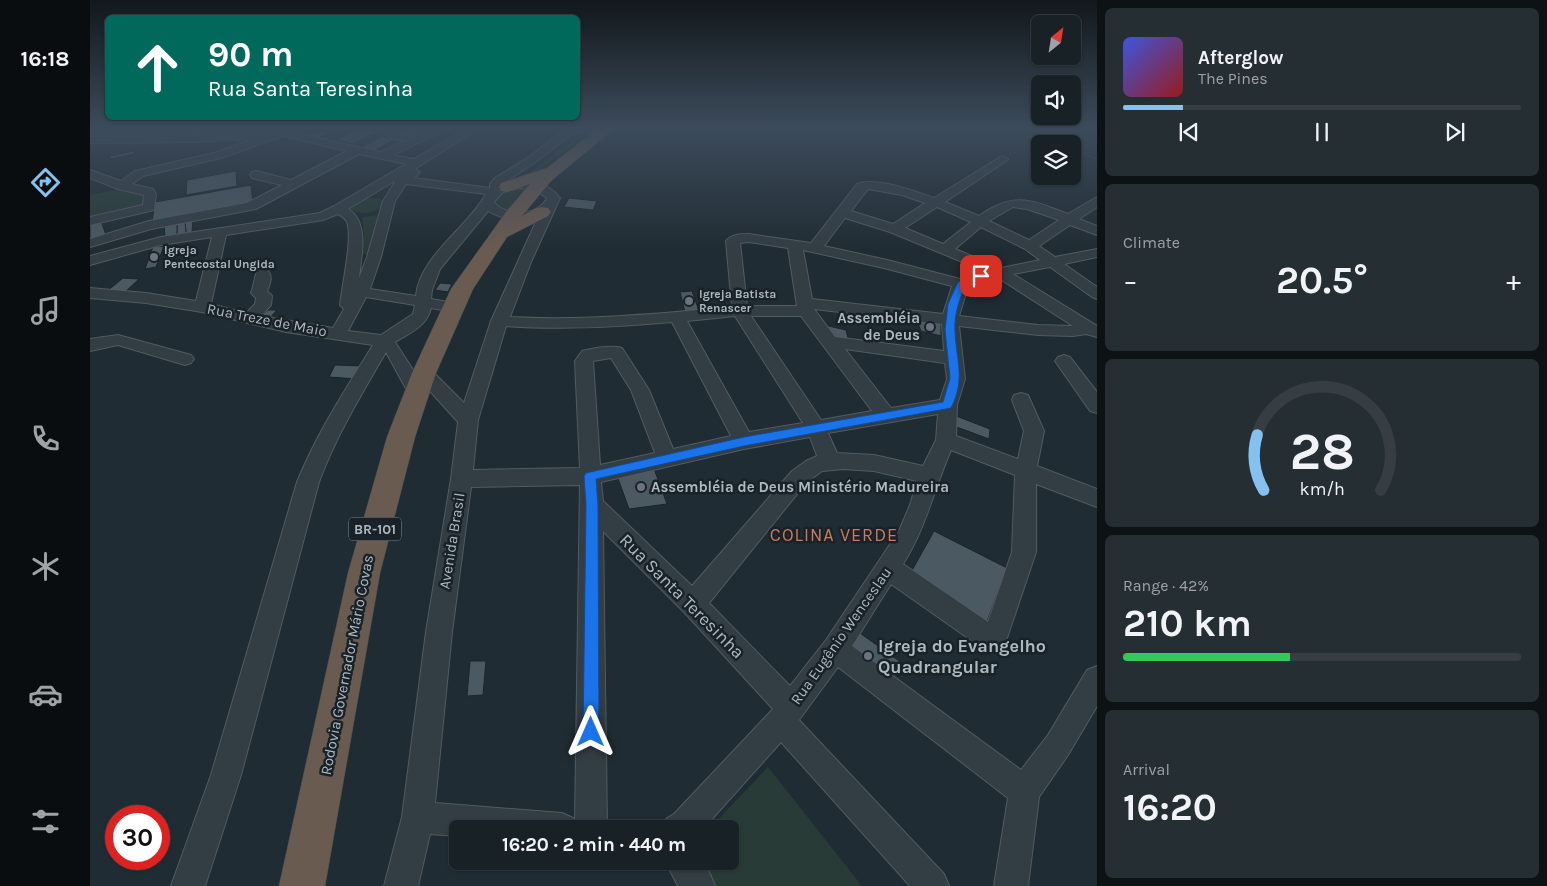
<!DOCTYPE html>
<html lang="en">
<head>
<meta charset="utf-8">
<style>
	body { margin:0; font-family:Karla,sans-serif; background:#252e32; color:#f1f3f6; height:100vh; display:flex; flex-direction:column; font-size:19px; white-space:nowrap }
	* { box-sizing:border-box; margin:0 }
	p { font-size:16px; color:#9fa3a7 }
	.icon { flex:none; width:28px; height:28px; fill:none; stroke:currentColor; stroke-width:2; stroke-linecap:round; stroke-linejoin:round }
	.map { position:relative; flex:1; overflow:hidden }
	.drawer { display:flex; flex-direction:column; gap:8px; padding:8px; background:#0d1215; width:450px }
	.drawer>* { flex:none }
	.guide { position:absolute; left:15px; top:15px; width:475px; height:105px; border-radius:8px; box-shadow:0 1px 4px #0004,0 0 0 1px #363e43; background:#00695c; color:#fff; overflow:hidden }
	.needle { width:32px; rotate:30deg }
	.fabs { position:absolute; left:941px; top:15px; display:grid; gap:10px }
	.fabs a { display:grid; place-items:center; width:50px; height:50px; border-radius:8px; background:#182126; box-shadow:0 1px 4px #0004,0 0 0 1px #363e43; font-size:25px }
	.speed { position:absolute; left:15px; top:805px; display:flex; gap:10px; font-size:25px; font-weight:700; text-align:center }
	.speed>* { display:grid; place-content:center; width:65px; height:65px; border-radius:50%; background:#182126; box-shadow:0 1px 4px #0004,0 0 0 1px #363e43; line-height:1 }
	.speed .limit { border:8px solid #d22; background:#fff; color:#111 }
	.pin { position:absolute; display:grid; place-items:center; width:42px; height:42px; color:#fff; margin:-21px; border-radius:10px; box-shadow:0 2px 8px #0006 }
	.me { position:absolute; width:55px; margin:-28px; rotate:0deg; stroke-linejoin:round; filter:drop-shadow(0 0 4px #0008) }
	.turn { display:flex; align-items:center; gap:18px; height:105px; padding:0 20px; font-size:22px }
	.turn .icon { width:65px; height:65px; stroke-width:2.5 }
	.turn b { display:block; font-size:35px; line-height:42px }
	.big { font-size:38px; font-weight:700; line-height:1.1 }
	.drawer .card { flex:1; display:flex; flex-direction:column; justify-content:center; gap:8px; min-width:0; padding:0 18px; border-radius:8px; background:#252e32 }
	.drawer .dial { align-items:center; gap:0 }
	.dial svg { height:130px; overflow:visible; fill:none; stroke:#363e43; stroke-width:7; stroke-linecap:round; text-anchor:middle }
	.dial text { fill:#f1f3f6; stroke:none }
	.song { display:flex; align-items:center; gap:15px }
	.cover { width:60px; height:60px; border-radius:8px; background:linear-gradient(135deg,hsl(230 70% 55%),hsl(0 70% 35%)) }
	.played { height:5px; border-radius:2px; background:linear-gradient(90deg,#84c1ef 15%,#363e43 15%) }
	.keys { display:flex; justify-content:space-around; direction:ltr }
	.heat { display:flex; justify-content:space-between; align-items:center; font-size:28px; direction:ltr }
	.charge { height:8px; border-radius:4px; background:linear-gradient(90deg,#34c759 42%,#363e43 0) }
	.trip { position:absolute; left:359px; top:820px; width:290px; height:50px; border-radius:8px; background:#182126; box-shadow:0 1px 4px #0004,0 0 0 1px #363e43; font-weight:700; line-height:50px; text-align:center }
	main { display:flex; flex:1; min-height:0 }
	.tab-bar { display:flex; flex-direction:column; width:90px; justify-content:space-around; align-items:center; background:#0a0d0f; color:#9fa3a7 }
	.tab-bar .icon { width:35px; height:35px }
	.tab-bar .on { color:#84c1ef }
	.tab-bar b { font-size:22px; color:#f1f3f6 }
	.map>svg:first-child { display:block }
	.green { fill:#283b37 }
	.water { fill:#354b59 }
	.building { fill:#4b5962; stroke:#1b242b }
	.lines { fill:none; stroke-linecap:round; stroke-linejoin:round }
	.minor-casing { stroke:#515b62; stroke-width:2 }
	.highway-casing { stroke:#3e484f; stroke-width:1 }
	.path { stroke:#465857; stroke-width:1; stroke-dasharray:2 2; stroke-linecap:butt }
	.minor { fill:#333d44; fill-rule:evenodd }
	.highway { fill:#6a5b51; fill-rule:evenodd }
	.route { fill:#1a73e8; stroke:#114b97 }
	.worship-dot { fill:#6b7280; stroke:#192228; stroke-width:2 }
	.labels { text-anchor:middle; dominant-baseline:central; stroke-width:5; stroke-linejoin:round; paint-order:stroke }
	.far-poi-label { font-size:12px; font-weight:bold; fill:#adb9c1; stroke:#192228; text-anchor:start }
	.shield { fill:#192228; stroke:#818c93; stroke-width:1 }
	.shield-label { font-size:14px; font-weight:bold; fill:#adb9c1 }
	.poi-label { font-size:15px; font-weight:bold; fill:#adb9c1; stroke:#192228; text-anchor:end }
	.street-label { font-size:15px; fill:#adb9c1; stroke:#192228 }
	.quarter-label { font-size:18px; letter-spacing:1px; fill:#ca7a5f; stroke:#192228 }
	.near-street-label { font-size:18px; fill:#adb9c1; stroke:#192228 }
	.near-poi-label { font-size:18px; font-weight:bold; fill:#adb9c1; stroke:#192228; text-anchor:start }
</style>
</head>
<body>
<main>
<nav class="tab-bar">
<b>16:18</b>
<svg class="icon on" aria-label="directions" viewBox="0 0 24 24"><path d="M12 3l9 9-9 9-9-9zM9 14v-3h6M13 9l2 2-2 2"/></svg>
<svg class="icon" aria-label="music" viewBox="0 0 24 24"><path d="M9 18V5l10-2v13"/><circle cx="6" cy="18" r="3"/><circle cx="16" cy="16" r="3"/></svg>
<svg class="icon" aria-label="phone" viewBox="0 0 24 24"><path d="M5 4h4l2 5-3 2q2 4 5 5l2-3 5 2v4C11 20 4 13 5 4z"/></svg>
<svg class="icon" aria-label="climate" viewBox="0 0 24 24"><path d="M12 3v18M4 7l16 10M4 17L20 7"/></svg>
<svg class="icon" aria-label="car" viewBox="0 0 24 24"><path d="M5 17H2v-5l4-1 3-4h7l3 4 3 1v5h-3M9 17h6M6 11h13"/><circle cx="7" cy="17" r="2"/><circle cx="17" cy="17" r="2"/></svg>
<svg class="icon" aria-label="filters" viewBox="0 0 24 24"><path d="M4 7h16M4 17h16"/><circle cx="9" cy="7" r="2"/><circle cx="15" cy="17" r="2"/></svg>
</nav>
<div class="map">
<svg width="1007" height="886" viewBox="0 0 1007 886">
	<rect width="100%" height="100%" fill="#202c33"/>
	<g class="green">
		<polygon points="494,133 495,136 439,177 419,182 441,171"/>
		<polygon points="439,188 419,212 402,202 406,194 422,189"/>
		<polygon points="26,190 56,193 54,205 0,218 0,195"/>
		<path d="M277 197 291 199 293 204C286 214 271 215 261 210L259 207Z"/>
		<polygon points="290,215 279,254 270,255 274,236 272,217"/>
		<polygon points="678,767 772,886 618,886 600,861 640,861 640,829 619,829"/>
	</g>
	<polygon class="water" points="0,127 178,127 184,133 0,139"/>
	<g class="building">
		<polygon points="320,127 333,129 327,131 331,132 320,138 305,134"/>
		<polygon points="270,128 286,132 263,144 246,140"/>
		<polygon points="230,131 239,133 228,138 218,136"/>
		<polygon points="293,136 305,139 284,151 272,147"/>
		<polygon points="44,151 44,154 20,159 20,156"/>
		<polygon points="146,171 147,186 96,195 97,180"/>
		<polygon points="161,185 163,203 62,222 65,202"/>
		<polygon points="479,198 507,201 503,210 474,207"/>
		<polygon points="103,218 102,233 96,234 95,219"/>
		<polygon points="95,219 96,234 87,236 87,220"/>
		<polygon points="87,220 87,236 75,238 74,223"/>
		<polygon points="11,221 16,235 0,240 0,223"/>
		<polygon points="74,246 66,267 55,269 63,247"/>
		<polygon points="33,278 49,279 33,294 16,292"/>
		<polygon points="350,283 362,284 358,292 345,290"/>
		<polygon points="602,291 609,311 595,312 590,292"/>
		<polygon points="178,310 187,310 178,320 169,319"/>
		<polygon points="826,319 851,323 851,336 831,331"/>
		<polygon points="734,325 756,330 759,342 742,340"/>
		<polygon points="245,365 274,366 268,379 239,377"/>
		<polygon points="866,416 900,429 899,439 864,426"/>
		<polygon points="562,463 577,504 539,509 525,470"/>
		<polygon points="844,531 917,568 895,627 820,574"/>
		<polygon points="760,626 812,663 799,690 745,649"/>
		<polygon points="380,661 396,661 393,695 377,696"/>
	</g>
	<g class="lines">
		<g class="minor-casing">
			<g id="minor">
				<path d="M177 127H189L195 131 291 152 345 127H358L357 129 303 155 324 159 379 127H391L325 169 330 172 324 178 400 188V184L405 178 439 157 478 127H494L514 132 515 134 514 136 510 137 486 131 447 161 414 183C434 178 457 181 470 198L441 262 420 317C494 321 567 314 642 307L636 241C641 234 651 234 659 234L721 243 767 184C788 177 823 191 844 198L912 156 918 159 916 161 855 202 889 216C924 191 941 200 978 214L1007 197V207L989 219 1007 226V235L980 225 949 246 965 257 1007 249V257L974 264 1007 287V299L1002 297 960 267 923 274 1007 326V337L996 334 983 336 948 335 869 326 875 379 867 405 866 436 928 459 934 431 922 400 924 395 931 393 938 395 954 431 947 466 1007 489V507L946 484V552L915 644C904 649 896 648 885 643L801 584 762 646 931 770 958 735 997 670 1007 666V706L978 755 949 797 938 886H904L918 798 748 667 709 720 854 874 859 886H820L691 742 613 829H572L577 818 584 814 683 709 594 612 513 531 517 829H368V836L340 834 328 886H294L312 817 336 632 361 479 368 422 329 379 336 391 334 396 327 397 320 396 296 352C271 395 246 436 229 482L151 775 115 886H81L121 775 207 482C227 433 255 390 283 345L196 332 112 312 56 303 0 298V288L56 293 106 301 122 237 71 245 0 265V256L71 237 230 213 244 206 316 164 269 154 166 209 61 229 0 247V239L59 221 157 203 192 185 162 178 160 175 162 172 166 171 201 180 257 151 193 136 131 158 53 176 42 184 63 189 66 194 64 210 0 225V217L53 205 54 195 28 189 0 178V170L31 181 45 171 124 153 164 139 104 142 0 143V137L104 136 165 133 169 134V137L184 132ZM303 182H305L293 201 277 257 269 278C271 257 280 222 258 209ZM316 184 396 194C378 227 329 257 326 296L280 289 291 257 305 201ZM429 188 445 190 457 198C449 216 415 217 404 202L413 192ZM778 189 812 195 835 203 803 224 761 211ZM847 207 881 222 853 244 815 228ZM923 207 937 209 969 220 939 240 899 221ZM398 211C414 220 431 222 448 217L401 321 374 403 340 369 334 367 328 369 325 373 305 342C320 333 337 326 341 308L364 312 370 310 372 307 370 304 341 299 342 290 350 269ZM248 214C252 216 255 218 257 222 263 239 252 285 250 305L254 309 243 328 171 316 181 305 182 296 177 291C180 284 183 277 178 270H168C164 276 164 286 161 293L166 298 165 304 156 313 121 304 136 235 233 220ZM755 218 800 232 894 271 870 279 797 260 734 246ZM891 227 935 249 950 260 911 268 865 249ZM659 242 698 248 707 306H657L650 243ZM713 250 794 268 862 286 853 314 722 299ZM907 277 983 326 948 325 869 316 878 287ZM276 297 325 305 323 314 291 335 258 331ZM724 309 852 324 854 351 745 337ZM645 316 713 423 659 432 597 321ZM661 316H711L782 411 731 420ZM582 322 641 436 583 449 559 390 532 348C520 345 504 348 492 351L485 361 490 468 383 470 388 420 416 326C472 330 526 327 582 322ZM755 349 855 363 857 379 850 400 801 408ZM521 358 541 390 565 453 510 465 503 361ZM848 414 846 440 833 466 784 455 747 453 738 433ZM720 437 727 456 716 461 702 471 602 586 513 501 511 482 654 449ZM861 450 925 475 922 552 898 622 813 564C836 528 844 489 861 450ZM753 469 784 471 827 481 820 505 809 531 736 640 700 686 619 603 716 483 732 471ZM490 485 485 823 483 818 472 813 345 803 362 632 381 487Z"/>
				<polygon points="291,127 301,127 300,129 315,138 314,140 306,140 290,132 289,130"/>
				<polygon points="28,335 101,355 104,359 101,363 95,365 28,345 0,351 0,339"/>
				<polygon points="974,355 980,357 1007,392 1007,413 1000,411 965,361 968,357"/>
				<polygon points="575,861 611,861 620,874 625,886 588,886"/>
			</g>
		</g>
		<g class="highway-casing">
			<polygon id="highway" points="510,127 526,127 461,181 432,216 446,208 452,207 458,208 461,212 458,216 417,237 383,289 346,373 325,437 290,573 235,886 189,886 258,573 297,437 322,373 361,289 416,212 440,184 417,192 411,191 409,187 411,183 457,168"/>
		</g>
		<g class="path">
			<polyline points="982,149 1007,159"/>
			<path d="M920 155C934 147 946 141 963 144"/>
		</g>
		<use href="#minor" class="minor"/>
		<use href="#highway" class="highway"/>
	</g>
	<linearGradient id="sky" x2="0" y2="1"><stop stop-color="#12181c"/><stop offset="0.51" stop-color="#3c4b5b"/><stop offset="1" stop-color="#3c4b5b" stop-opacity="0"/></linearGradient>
	<rect width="1007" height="251" fill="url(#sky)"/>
	<path class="route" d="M888 274 895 276 875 286C869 301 864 315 865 331 866 360 876 379 861 408L654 446 506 479 508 505 509 732 507 738 501 740 495 738 493 732 496 505 494 476 496 473 654 437 853 402 860 378 855 330 858 304 868 282Z"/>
	<g class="worship-dot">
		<circle cx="64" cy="257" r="5"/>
		<circle cx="599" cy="301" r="5"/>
		<circle cx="840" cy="327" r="5"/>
		<circle cx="551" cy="487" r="5"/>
		<circle cx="778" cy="656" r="5"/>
	</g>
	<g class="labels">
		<g class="far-poi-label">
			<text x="74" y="250">Igreja<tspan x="74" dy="14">Pentecostal Ungida</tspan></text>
			<text x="609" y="294">Igreja Batista<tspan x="609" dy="14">Renascer</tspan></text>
		</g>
		<rect class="shield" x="259" y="517.5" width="52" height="23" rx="4"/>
		<g class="shield-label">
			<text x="285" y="529">BR-101</text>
		</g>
		<g class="poi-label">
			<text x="830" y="318">Assembléia<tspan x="830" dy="17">de Deus</tspan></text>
			<text x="561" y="487" text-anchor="start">Assembléia de Deus Ministério Madureira</text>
		</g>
		<g class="street-label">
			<text transform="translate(177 320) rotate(11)">Rua Treze de Maio</text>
			<text transform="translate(362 541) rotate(-81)">Avenida Brasil</text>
			<text transform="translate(751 636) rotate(-55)">Rua Eugênio Wenceslau</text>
			<text transform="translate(257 665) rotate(-79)">Rodovia Governador Mário Covas</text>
		</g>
		<g class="quarter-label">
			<text x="744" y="535">COLINA VERDE</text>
		</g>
		<g class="near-street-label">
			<text transform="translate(592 596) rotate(45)">Rua Santa Teresinha</text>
		</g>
		<g class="near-poi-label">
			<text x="788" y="646">Igreja do Evangelho<tspan x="788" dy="21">Quadrangular</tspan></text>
		</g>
	</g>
</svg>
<div class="fabs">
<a><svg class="needle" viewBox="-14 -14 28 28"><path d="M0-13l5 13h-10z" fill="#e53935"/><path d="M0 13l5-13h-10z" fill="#9fa3a7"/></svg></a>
<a><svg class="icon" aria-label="sound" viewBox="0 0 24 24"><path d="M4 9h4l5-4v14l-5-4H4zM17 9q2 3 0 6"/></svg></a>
<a><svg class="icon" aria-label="layers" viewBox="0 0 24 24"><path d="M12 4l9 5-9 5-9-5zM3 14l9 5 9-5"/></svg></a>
</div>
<div class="speed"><div class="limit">30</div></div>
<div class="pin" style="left:891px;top:276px;background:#d93025"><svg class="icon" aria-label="arrive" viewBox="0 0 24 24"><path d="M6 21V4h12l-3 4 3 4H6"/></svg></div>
<svg class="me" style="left:501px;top:732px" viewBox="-20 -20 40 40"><path d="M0-17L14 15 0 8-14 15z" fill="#1a73e8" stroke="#fff" stroke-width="4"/></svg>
<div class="trip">16:20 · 2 min · 440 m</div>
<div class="guide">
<div class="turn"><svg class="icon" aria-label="ahead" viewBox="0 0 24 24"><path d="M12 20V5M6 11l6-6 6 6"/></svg><div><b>90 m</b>Rua Santa Teresinha</div></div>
</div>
</div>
<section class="drawer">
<div class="card">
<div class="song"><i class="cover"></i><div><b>Afterglow</b><p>The Pines</p></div></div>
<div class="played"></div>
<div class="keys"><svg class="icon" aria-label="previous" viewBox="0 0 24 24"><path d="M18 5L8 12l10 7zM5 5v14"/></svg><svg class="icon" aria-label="pause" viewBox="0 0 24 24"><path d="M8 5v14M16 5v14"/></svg><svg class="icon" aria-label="next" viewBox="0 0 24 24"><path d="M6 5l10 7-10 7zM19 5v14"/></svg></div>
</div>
<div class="card"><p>Climate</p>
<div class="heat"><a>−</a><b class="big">20.5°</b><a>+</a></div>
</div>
<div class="card dial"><svg viewBox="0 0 100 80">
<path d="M14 69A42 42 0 1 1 86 69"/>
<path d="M14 69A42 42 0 0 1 10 35" stroke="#84c1ef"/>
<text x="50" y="56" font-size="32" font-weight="700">28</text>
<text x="50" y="72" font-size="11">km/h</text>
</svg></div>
<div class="card"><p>Range · 42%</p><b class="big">210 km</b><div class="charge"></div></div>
<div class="card"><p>Arrival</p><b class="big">16:20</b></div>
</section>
</main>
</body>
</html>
